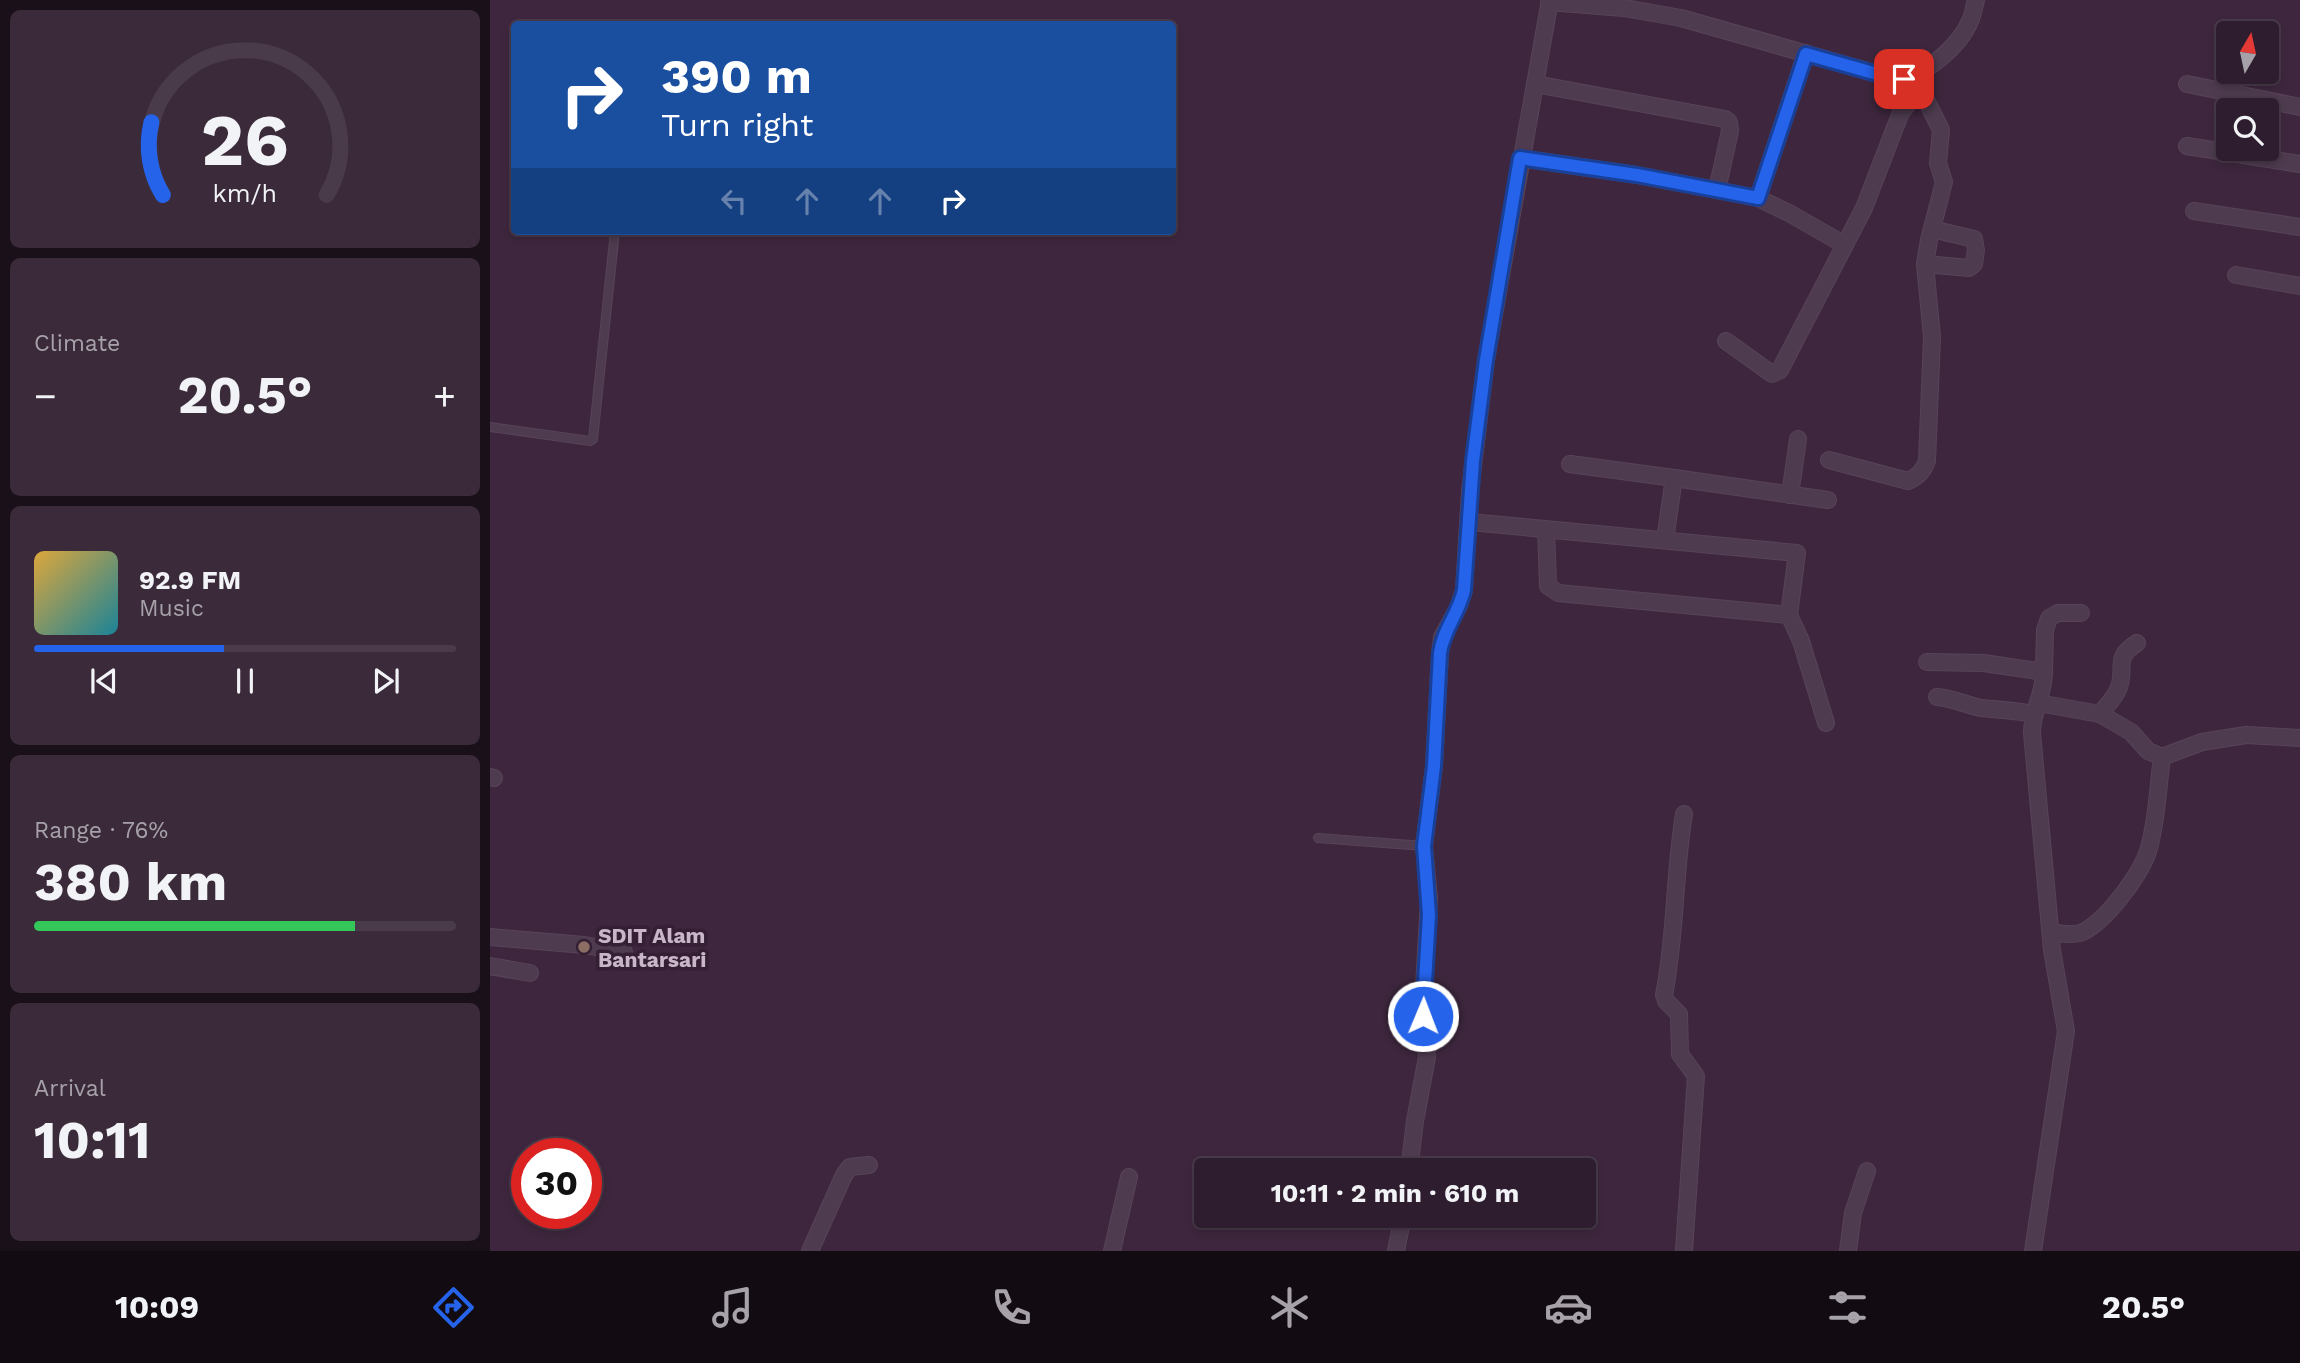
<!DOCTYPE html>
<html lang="en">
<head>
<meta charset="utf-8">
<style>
	body { margin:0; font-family:"Work Sans",sans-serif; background:#3a2a3a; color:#f1f3f6; height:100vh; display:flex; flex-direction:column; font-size:26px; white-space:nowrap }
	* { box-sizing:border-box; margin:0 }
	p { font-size:23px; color:#a7a2aa }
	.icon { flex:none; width:38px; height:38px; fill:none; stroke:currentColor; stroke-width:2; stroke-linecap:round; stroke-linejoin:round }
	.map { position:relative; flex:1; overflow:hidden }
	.details { display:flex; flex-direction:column; gap:10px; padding:10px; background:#191019; width:490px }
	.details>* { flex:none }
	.hud { position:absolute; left:21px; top:21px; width:665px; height:214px; border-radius:7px; box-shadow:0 4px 10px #0003,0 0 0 2px #493b4a; background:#1a4fa0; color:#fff; overflow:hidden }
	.needle { width:46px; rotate:9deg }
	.fabs { position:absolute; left:1726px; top:21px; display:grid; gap:14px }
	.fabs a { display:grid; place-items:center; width:63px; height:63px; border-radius:7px; background:#2e1d2e; box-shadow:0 4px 10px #0003,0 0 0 2px #493b4a; font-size:35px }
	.speed { position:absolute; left:21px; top:1138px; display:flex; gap:14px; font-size:35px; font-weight:700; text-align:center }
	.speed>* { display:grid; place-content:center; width:91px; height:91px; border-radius:50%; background:#2e1d2e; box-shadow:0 4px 10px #0003,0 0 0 2px #493b4a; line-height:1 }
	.speed .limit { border:10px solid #d22; background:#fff; color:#111 }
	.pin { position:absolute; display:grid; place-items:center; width:60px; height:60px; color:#fff; margin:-30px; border-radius:14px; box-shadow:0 4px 10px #0006 }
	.me { position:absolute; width:77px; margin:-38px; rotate:1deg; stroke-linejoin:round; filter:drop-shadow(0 0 5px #0008) }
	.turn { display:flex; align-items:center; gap:24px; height:147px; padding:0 35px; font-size:32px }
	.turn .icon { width:91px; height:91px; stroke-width:2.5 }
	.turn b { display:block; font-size:49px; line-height:60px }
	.lanes { display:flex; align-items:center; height:66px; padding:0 35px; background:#0003; justify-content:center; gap:35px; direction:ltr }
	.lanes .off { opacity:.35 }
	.big { font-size:52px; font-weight:700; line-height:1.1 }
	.details .card { flex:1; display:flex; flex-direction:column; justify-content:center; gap:10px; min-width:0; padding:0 24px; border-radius:10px; background:#3a2a3a }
	.details .dial { align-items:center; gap:0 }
	.dial svg { height:182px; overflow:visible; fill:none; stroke:#493b4a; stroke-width:7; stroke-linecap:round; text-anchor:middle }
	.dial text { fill:#f1f3f6; stroke:none }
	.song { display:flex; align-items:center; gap:21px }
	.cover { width:84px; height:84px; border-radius:10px; background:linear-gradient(135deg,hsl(40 70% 55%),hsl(190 70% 35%)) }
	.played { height:7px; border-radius:4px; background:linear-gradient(90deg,#2563eb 45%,#493b4a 45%) }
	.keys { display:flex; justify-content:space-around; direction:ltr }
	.heat { display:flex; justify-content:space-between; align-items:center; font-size:38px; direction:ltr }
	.charge { height:10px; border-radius:5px; background:linear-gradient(90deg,#34c759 76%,#493b4a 0) }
	.trip { position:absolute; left:704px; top:1158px; width:402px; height:70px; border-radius:7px; background:#2e1d2e; box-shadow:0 4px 10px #0003,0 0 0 2px #493b4a; font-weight:700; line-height:70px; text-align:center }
	.tabs { display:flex; height:112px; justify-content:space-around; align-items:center; background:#120c12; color:#a7a2aa }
	.tabs .icon { width:49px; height:49px }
	.tabs .current { color:#2563eb }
	.tabs b { font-size:32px; color:#f1f3f6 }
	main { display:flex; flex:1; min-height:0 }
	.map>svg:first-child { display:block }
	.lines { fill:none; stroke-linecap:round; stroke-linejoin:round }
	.service-casing { stroke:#584458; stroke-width:10 }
	.minor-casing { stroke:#584458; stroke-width:18 }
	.service { stroke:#4e3b4f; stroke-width:8 }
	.minor { stroke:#4e3b4f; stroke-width:16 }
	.route-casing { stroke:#184099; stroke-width:18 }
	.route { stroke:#2563eb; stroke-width:12 }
	.education-dot { fill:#8d6e63; stroke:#341f34; stroke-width:2.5 }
	.labels { text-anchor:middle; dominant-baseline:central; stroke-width:7; stroke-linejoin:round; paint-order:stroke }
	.poi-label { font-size:21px; font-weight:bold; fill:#c9b7c9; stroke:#341f34; text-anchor:start }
</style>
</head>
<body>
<main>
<section class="details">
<div class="card dial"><svg viewBox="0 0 100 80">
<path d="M14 69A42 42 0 1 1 86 69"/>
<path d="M14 69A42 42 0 0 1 9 37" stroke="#2563eb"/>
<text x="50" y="56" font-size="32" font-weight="700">26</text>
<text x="50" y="72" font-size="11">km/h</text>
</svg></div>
<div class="card"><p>Climate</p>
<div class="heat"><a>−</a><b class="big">20.5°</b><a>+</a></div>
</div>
<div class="card">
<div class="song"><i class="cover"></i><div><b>92.9 FM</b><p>Music</p></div></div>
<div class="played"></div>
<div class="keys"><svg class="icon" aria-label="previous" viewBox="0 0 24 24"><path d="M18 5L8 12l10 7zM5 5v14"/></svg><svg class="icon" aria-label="pause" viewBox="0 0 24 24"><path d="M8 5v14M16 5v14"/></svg><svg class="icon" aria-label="next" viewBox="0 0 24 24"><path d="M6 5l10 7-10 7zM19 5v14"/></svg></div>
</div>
<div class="card"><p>Range · 76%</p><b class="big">380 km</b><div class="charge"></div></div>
<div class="card"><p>Arrival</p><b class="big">10:11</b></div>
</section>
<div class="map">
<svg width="1810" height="1251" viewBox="0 0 1810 1251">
	<rect width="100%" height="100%" fill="#3e273e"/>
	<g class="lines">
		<g class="service-casing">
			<g id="service">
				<polyline points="0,427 100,441 103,439 125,231"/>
				<polyline points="828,838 934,846"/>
			</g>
		</g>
		<g class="minor-casing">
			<g id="minor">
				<path d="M1059 2 1134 8 1191 18 1405 79C1432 80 1470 45 1480 21 1483 15 1484 7 1486 0"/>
				<polyline points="1045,84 1235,119 1239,122 1240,131 1227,190"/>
				<polyline points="1697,84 1810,107"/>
				<polyline points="1697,146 1810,164"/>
				<polyline points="1030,158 1147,175 1268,198 1299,213 1355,245"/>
				<polyline points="1268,198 1316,53"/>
				<polyline points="1704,211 1810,227"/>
				<polyline points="1435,264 1479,268 1484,264 1486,250 1484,239 1442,229"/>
				<polyline points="1746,275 1810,286"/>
				<polyline points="1236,341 1282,374 1290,370 1374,208 1411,112 1432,88"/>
				<path d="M1339 460 1418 481C1429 476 1433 471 1437 461L1442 337 1435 264 1439 240 1454 182 1448 163 1451 130 1424 76"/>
				<polyline points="1080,464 1184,478 1175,540"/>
				<polyline points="1184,478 1338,500"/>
				<polyline points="1300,495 1308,439"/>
				<polyline points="980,522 1307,553 1299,615 1068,593 1058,586 1056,529"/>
				<polyline points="1299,615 1311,641 1336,723"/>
				<path d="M1437 662 1494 663 1554 672C1554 694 1542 711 1542 733L1562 950 1576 1031 1543 1251"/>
				<polyline points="1554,672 1555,630 1559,618 1568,613 1591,613"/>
				<path d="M1447 697C1463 698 1476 705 1491 708 1509 710 1525 710 1543 714"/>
				<polyline points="1548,703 1610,714 1641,732 1658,751 1672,757 1712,742 1756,735 1810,738"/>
				<path d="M1610 714C1616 706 1626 697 1629 687 1636 667 1623 658 1647 643"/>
				<polyline points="0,777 4,778"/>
				<path d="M1194 814C1184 874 1186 935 1174 995L1176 1001 1189 1014 1190 1054 1206 1076 1194 1251"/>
				<path d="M1561 932C1571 934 1583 936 1593 932 1617 920 1652 873 1659 848 1667 819 1668 787 1672 757"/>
				<polyline points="0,937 94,945 134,952"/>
				<polyline points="0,966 40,973"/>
				<polyline points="919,1171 925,1121 937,1057 933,1004 939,898 934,846 944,766 950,653 952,637 969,606 974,590 980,491 996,360 1060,0"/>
				<polyline points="320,1251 354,1175 360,1167 379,1165"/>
				<polyline points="622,1251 639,1177"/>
				<polyline points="906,1251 913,1216"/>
				<polyline points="1358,1251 1363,1213 1377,1171"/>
			</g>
		</g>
		<use href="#service" class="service"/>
		<use href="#minor" class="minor"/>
	</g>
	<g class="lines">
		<g class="route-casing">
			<path id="route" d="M933 1016 939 915 934 846 944 766 950 653C953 630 969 613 974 590L983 461 996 360 1030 158 1147 175 1268 198 1316 54 1405 79H1414"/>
		</g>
		<use href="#route" class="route"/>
	</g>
	<circle class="education-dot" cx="94" cy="947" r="7"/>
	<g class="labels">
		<g class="poi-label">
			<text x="108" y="935">SDIT Alam<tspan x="108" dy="24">Bantarsari</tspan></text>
		</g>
	</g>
</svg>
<div class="fabs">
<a><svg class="needle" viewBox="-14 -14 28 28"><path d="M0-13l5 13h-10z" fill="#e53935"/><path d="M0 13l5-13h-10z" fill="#a7a2aa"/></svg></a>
<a><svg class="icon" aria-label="search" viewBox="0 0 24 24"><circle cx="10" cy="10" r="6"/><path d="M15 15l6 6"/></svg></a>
</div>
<div class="speed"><div class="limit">30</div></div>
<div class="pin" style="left:1414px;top:79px;background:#d93025"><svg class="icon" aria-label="arrive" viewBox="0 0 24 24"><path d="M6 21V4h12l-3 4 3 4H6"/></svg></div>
<svg class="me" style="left:933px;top:1016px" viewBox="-20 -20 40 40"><circle r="17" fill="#2563eb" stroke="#fff" stroke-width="3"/><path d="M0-11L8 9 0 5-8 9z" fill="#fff"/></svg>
<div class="trip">10:11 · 2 min · 610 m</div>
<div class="hud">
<div class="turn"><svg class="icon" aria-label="right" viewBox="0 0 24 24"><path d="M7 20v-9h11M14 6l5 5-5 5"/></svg><div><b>390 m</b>Turn right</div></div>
<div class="lanes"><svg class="icon off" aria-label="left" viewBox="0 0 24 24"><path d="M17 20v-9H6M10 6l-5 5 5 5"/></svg><svg class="icon off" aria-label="ahead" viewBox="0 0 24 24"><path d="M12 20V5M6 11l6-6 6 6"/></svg><svg class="icon off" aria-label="ahead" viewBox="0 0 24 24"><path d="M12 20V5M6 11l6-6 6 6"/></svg><svg class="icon" aria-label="right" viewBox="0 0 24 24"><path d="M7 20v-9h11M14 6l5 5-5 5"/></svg></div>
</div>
</div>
</main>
<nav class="tabs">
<b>10:09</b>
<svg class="icon current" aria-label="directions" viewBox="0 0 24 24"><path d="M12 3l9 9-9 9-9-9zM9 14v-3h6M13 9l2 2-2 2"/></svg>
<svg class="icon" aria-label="music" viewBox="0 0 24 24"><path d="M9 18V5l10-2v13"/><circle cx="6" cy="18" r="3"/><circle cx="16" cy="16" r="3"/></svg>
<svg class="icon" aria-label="phone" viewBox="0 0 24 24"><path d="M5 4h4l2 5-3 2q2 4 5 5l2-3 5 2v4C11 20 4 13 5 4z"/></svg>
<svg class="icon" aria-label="climate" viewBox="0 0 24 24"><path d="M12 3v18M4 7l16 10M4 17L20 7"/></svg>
<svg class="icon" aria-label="car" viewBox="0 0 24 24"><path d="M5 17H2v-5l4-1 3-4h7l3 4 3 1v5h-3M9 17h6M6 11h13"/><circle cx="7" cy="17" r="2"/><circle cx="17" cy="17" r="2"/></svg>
<svg class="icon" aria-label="filters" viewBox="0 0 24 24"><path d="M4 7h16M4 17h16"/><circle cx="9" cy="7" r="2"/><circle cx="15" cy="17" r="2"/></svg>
<b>20.5°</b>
</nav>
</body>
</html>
